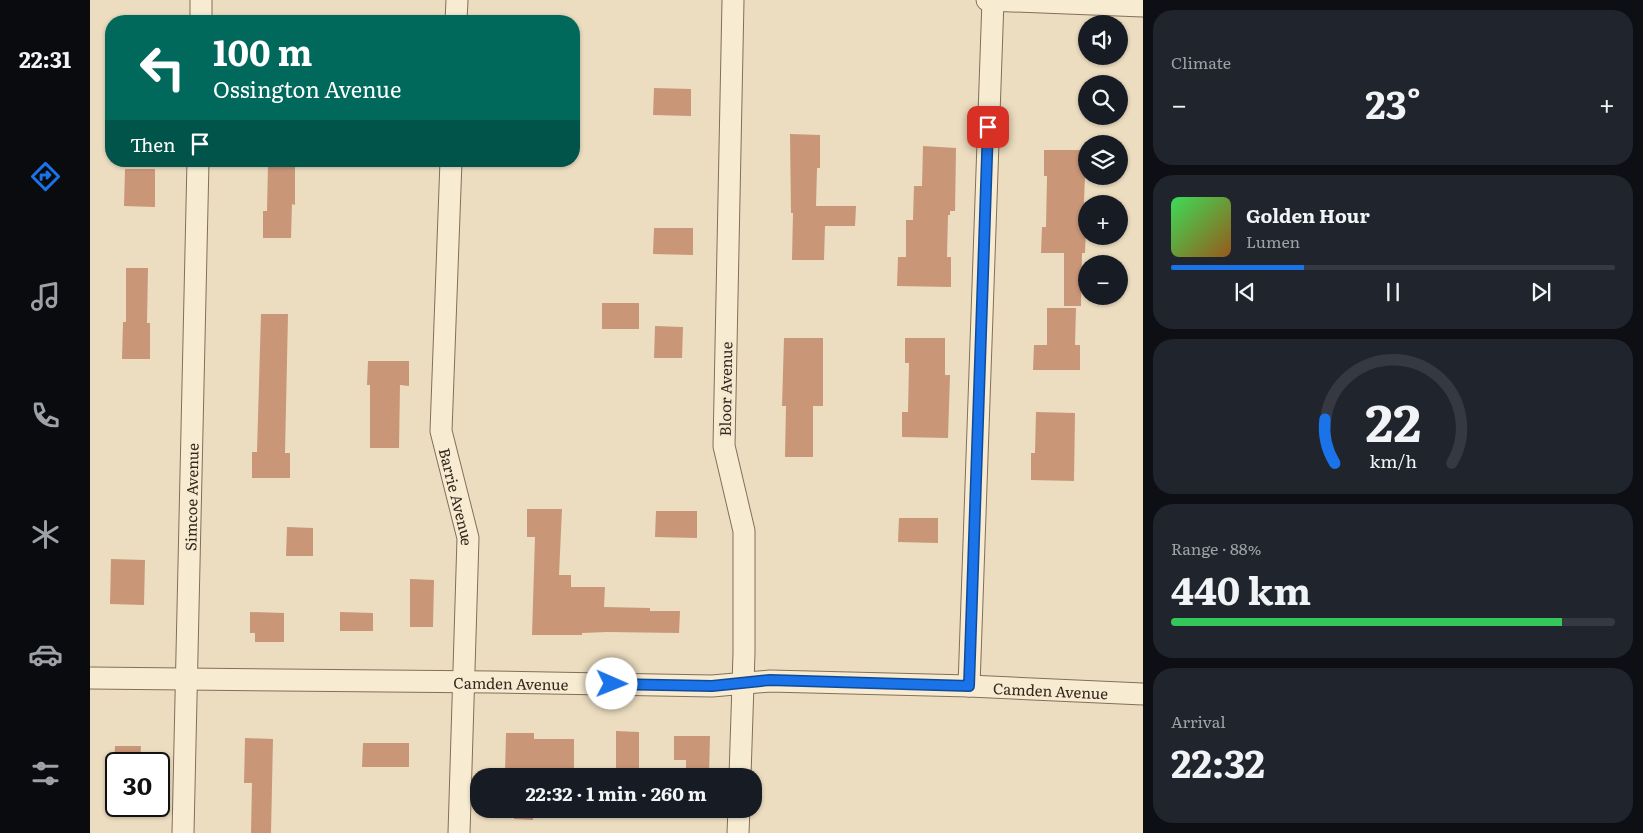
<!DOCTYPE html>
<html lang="en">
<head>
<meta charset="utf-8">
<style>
	body { margin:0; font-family:Literata,serif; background:#20242c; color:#f1f3f6; height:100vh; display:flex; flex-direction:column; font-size:19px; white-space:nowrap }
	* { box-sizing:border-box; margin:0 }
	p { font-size:16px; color:#9ea1a6 }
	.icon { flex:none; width:28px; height:28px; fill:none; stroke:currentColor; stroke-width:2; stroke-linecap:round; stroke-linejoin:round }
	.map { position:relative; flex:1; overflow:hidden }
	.side { display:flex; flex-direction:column; gap:10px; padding:10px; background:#0d0f14; width:500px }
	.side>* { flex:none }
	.banner { position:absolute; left:15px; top:15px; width:475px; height:152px; border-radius:20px; box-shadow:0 1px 4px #0004; background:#00695c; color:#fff; overflow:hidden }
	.buttons { position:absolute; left:988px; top:15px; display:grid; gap:10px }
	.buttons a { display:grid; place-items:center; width:50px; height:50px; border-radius:50%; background:#171b24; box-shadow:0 1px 4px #0004; font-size:25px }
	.speed { position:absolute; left:15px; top:752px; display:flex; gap:10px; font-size:25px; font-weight:700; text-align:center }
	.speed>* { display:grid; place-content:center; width:65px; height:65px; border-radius:50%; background:#171b24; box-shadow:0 1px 4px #0004; line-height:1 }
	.speed .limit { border:2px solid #111; border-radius:8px; background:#fff; color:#111 }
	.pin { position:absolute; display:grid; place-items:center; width:42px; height:42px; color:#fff; margin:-21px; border-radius:10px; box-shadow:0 2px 8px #0006 }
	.me { position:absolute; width:55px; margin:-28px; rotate:91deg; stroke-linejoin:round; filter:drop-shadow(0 0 4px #0008) }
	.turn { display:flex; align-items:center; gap:18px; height:105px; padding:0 25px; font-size:22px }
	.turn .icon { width:65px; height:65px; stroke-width:2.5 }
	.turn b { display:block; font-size:35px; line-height:42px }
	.then { display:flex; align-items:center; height:48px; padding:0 25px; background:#0003; gap:10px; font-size:19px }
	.big { font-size:38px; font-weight:700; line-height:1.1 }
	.side .tile { flex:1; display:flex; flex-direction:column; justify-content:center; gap:8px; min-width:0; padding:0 18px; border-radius:20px; background:#20242c }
	.side .dial { align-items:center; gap:0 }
	.dial svg { height:130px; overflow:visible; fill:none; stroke:#363941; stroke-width:7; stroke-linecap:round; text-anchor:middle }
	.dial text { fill:#f1f3f6; stroke:none }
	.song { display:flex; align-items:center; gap:15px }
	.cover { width:60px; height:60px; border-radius:8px; background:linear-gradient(135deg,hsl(130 70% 55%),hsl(30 70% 35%)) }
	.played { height:5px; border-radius:2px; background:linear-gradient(90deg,#1a73e8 30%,#363941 30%) }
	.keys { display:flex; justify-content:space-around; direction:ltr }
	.heat { display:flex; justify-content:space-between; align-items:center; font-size:28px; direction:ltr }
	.charge { height:8px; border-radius:4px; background:linear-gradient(90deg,#34c759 88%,#363941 0) }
	.trip { position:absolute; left:380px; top:768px; width:292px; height:50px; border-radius:20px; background:#171b24; box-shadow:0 1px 4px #0004; font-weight:700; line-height:50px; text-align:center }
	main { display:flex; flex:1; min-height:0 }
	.tab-bar { display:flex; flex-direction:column; width:90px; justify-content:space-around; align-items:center; background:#090b0e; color:#9ea1a6 }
	.tab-bar .icon { width:35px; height:35px }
	.tab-bar .current { color:#1a73e8 }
	.tab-bar b { font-size:22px; color:#f1f3f6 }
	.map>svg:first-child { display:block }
	.building { fill:#c99677 }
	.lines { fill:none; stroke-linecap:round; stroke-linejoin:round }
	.street-casing { stroke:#846e59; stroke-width:23 }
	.street { stroke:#f7ebd2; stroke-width:21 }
	.route-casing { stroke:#114b97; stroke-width:12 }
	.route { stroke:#1a73e8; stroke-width:9 }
	.labels { text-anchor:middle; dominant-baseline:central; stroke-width:5; stroke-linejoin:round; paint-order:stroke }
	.street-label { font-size:15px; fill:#34271d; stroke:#f4e8cf }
</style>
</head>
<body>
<main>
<nav class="tab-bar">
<b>22:31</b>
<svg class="icon current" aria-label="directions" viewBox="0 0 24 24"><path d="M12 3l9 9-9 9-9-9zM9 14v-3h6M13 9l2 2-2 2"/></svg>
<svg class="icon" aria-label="music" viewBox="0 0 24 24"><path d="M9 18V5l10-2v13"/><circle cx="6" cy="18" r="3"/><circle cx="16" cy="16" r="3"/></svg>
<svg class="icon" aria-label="phone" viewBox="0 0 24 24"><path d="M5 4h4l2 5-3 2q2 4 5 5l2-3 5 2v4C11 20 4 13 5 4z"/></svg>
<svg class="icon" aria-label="climate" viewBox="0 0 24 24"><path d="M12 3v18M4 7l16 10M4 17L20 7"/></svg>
<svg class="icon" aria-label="car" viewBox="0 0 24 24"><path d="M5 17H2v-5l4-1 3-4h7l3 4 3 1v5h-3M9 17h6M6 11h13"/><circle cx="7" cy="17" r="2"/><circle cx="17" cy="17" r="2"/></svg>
<svg class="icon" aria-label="filters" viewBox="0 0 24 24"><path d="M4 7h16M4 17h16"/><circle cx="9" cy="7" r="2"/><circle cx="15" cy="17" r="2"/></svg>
</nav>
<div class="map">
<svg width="1053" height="833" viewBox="0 0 1053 833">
	<rect width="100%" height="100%" fill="#ecddc0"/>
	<g class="building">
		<polygon points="564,88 601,89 601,116 563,115"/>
		<polygon points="700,134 730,135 730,168 727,168 726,206 766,206 765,226 735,226 734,260 702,260 703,213 701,213"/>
		<polygon points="833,146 866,148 865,211 860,211 860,215 858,215 857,257 861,257 861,287 807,286 808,257 816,257 816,220 823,220 824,186 832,186"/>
		<polygon points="954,150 996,150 993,228 996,228 995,253 992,253 991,306 974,306 974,253 951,253 952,227 956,227 957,176 954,176"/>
		<polygon points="178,164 205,164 205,205 202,204 201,238 173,238 173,211 177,211"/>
		<polygon points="35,169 65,169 65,207 34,206"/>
		<polygon points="564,228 603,228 603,255 563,254"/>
		<polygon points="36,268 58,268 57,323 60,323 60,359 32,359 33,322 36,322"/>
		<rect x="512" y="303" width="37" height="26"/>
		<polygon points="957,308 986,308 985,345 990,345 990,370 943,370 944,345 957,345"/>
		<polygon points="171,314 198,314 195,453 200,453 200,478 162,478 162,452 167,452"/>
		<polygon points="565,326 593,327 592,358 564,358"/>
		<polygon points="694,338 733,338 733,406 723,406 723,457 695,457 696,406 692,406"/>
		<polygon points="815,338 855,338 855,375 860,375 858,438 812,437 812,412 818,412 819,363 815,363"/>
		<polygon points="278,361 319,361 319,386 310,385 309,448 280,448 280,385 277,385"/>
		<polygon points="946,412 985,413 984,481 941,480 941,453 945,453"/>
		<polygon points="437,509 472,509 469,575 481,575 481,587 515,587 514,607 560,608 560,611 590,611 589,633 517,632 492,633 492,635 442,635 445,537 437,537"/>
		<polygon points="566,511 607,511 607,538 565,537"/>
		<polygon points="809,518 848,518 848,543 808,542"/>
		<polygon points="197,527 223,528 223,556 196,556"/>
		<polygon points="21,559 55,560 54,605 20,604"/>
		<polygon points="320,579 344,580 343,627 320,627"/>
		<polygon points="160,612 194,613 194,642 165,642 165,633 160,633"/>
		<polygon points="250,612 283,613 283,631 250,631"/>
		<polygon points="526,731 549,732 549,769 526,768"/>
		<polygon points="416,733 444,733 444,739 484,739 484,772 444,772 444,776 425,776 425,774 415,774"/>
		<polygon points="584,736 620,736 619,776 596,776 596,760 584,760"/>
		<polygon points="155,738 183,739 181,833 161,833 162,783 154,783"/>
		<polygon points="273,743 319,743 319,767 272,767"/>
		<polygon points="25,746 51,746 50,764 24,764"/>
		<polygon points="424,809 443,809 443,820 424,819"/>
	</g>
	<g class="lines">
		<g class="street-casing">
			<g id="street">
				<polyline points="643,0 634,446 654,531 654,653 650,776"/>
				<polyline points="897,0 1053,6"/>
				<polyline points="111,21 111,0"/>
				<polyline points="366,21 367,0"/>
				<path id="s1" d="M361 161 351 431 378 538 369 833"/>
				<path id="s2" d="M0 678 402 682 622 686 680 681 879 686 1053 694"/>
				<polyline points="879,686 903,0"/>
				<path id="s3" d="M93 833 108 161"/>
				<polyline points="648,833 649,809"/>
			</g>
		</g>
		<use href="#street" class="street"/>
	</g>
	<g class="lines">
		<g class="route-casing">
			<polyline id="route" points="522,684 622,686 680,680 879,686 898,127"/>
		</g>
		<use href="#route" class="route"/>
	</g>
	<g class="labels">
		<g class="street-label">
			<text transform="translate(635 389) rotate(-89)">Bloor Avenue</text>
			<text stroke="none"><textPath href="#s3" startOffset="336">Simcoe Avenue</textPath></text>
			<text stroke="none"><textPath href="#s1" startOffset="338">Barrie Avenue</textPath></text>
			<text stroke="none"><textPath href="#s2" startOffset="421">Camden Avenue</textPath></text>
			<text stroke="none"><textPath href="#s2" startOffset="961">Camden Avenue</textPath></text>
		</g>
	</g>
</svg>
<div class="buttons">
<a><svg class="icon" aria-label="sound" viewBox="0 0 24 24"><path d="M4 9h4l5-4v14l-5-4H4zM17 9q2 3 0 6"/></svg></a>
<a><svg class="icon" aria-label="search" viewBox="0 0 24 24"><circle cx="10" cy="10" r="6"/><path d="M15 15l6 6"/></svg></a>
<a><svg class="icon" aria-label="layers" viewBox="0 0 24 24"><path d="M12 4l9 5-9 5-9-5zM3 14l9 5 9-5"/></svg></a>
<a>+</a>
<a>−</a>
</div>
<div class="speed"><div class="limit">30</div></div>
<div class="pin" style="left:898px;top:127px;background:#d93025"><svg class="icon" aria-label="arrive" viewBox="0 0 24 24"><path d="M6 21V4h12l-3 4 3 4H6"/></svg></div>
<svg class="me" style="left:522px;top:684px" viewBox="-20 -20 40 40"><circle r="19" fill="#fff"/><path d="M0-13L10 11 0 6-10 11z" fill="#1a73e8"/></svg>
<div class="trip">22:32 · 1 min · 260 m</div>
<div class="banner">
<div class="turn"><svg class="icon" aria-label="left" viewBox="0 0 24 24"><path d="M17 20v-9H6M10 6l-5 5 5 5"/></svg><div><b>100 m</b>Ossington Avenue</div></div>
<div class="then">Then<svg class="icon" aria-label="arrive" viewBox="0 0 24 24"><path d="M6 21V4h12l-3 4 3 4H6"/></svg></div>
</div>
</div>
<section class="side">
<div class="tile"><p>Climate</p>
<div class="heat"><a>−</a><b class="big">23°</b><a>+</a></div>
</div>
<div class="tile">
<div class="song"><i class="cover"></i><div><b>Golden Hour</b><p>Lumen</p></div></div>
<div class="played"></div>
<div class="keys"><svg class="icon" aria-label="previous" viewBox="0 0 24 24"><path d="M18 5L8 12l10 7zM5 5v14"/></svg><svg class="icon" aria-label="pause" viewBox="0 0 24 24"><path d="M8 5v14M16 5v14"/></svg><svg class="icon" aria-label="next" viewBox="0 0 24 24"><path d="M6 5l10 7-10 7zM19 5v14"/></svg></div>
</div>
<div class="tile dial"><svg viewBox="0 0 100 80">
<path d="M14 69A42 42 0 1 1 86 69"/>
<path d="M14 69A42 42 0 0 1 8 42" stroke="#1a73e8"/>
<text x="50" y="56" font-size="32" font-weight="700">22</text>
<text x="50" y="72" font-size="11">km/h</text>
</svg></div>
<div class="tile"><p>Range · 88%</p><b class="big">440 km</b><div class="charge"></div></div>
<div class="tile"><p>Arrival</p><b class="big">22:32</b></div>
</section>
</main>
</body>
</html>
